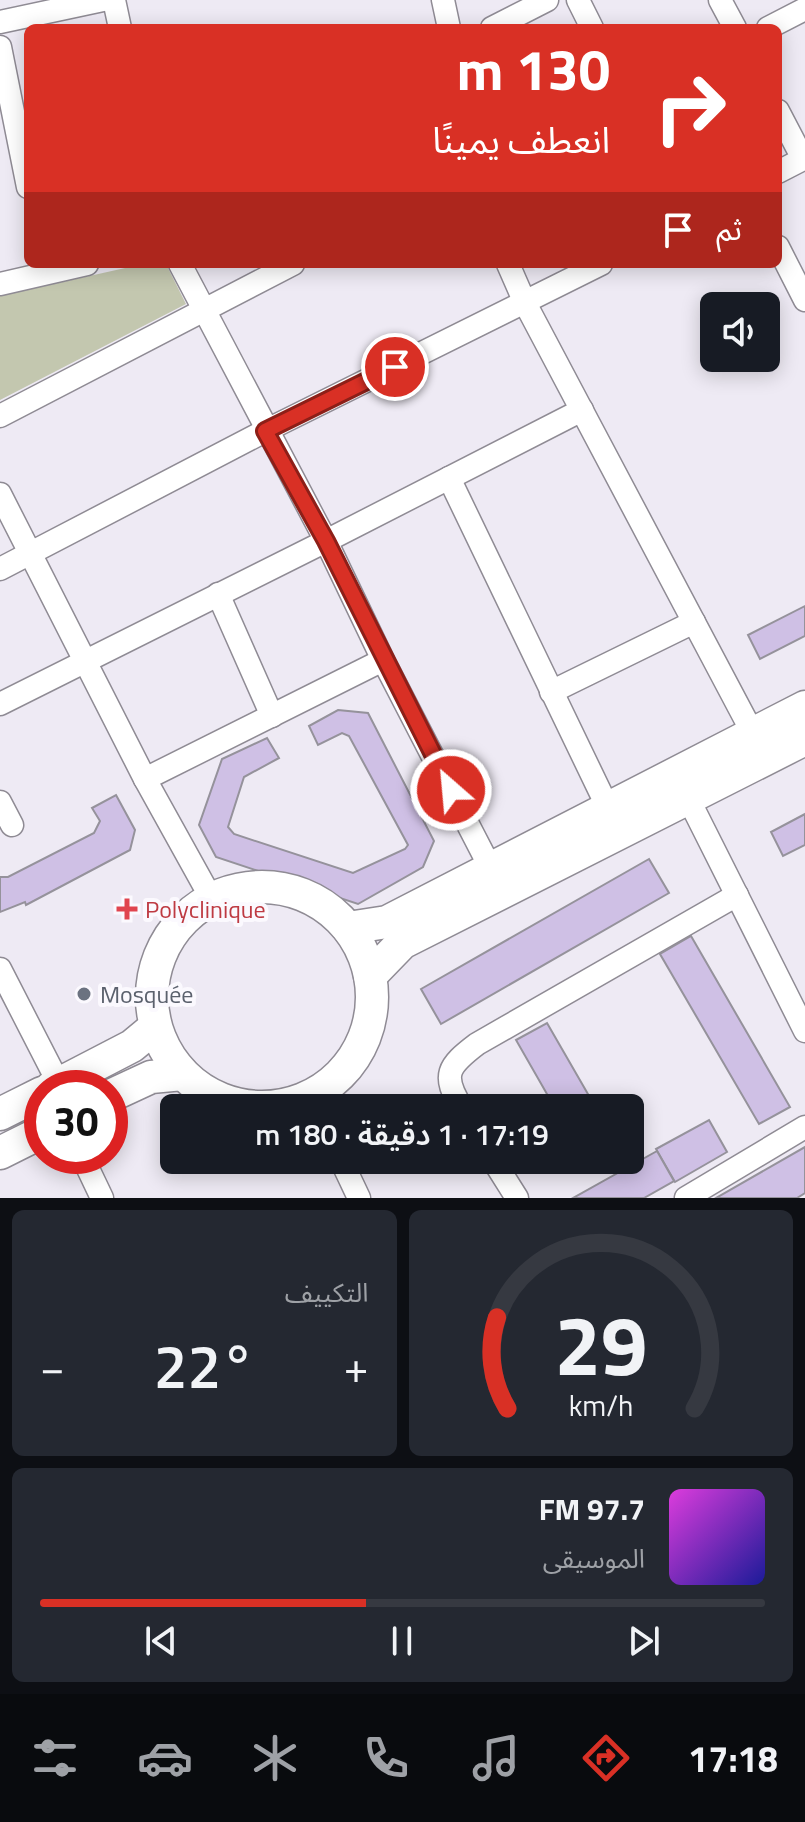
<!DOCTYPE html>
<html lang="ar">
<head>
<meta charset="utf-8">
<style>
	body { margin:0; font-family:"Titillium Web","Noto Sans Arabic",sans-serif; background:#242831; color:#f1f3f6; direction:rtl; height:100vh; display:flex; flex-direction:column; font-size:30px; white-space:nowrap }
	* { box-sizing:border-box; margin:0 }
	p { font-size:26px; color:#9ea1a6 }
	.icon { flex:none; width:44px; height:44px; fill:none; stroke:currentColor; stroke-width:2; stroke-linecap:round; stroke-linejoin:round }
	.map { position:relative; height:1198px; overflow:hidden; direction:ltr }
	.panel { display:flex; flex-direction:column; gap:12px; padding:12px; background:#0d0f14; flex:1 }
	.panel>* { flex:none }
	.banner { position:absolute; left:24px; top:24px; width:758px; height:244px; border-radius:12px; box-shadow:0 4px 20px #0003; direction:rtl; background:#d93025; color:#fff; overflow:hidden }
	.tools { position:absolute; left:700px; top:292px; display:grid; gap:16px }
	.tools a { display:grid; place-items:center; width:80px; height:80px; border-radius:12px; background:#171b24; box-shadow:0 4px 20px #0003; font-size:40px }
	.speed { position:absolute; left:24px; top:1070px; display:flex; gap:16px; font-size:40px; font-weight:700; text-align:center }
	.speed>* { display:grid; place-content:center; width:104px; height:104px; border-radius:50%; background:#171b24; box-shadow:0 4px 20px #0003; line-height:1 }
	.speed .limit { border:12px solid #d22; background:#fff; color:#111 }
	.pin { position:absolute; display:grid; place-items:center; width:68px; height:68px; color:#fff; margin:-34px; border:4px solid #fff; border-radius:50%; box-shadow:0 2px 8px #0007 }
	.me { position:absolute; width:88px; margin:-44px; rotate:333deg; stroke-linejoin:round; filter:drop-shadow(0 0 6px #0008) }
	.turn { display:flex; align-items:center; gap:28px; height:168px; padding:0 40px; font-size:36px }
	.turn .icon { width:104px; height:104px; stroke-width:2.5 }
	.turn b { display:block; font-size:56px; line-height:68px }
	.then { display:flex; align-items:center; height:76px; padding:0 40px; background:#0003; gap:16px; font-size:30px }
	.big { font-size:60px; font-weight:600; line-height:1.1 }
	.panel .widget { flex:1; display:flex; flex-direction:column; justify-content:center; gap:12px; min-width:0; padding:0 28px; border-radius:12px; background:#242831 }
	.panel .dial { align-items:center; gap:0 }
	.dial svg { height:208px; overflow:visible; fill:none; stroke:#363941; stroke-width:7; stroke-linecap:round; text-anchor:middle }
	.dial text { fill:#f1f3f6; stroke:none }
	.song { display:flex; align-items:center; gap:24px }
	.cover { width:96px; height:96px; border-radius:12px; background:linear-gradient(135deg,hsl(300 70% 55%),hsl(240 70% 35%)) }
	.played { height:8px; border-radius:4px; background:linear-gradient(90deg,#d93025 45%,#363941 45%) }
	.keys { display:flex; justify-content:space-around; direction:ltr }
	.heat { display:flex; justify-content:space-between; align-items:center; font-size:44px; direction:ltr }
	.panel .tiles { flex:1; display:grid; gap:12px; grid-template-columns:1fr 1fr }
	.widget:last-child { grid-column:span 2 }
	.trip { position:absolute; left:160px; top:1094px; width:484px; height:80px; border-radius:12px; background:#171b24; box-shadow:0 4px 20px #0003; font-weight:600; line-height:80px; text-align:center; direction:rtl }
	.tab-bar { display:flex; height:128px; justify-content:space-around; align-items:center; background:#090b0e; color:#9ea1a6 }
	.tab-bar .icon { width:56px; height:56px }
	.tab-bar .selected { color:#d93025 }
	.tab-bar b { font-size:36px; color:#f1f3f6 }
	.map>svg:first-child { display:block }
	.green { fill:#c3c7af }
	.building { fill:#cfc0e5; stroke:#95929b; stroke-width:2 }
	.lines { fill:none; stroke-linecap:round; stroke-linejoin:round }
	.street-casing { stroke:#8f8b94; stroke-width:25 }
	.secondary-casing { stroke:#8f8b94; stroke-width:35 }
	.street { stroke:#fff; stroke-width:22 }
	.secondary { stroke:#fff; stroke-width:32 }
	.route-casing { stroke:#8d1f18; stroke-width:20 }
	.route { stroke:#d93025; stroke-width:14 }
	.health-dot { fill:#e0444e; stroke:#fbf9fe; stroke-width:3 }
	.worship-dot { fill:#6b7280; stroke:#fbf9fe; stroke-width:3 }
	.labels { text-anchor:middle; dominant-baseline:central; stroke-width:8; stroke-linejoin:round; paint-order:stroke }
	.health-label { font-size:24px; fill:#be3a42; stroke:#fbf9fe; text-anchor:start }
	.worship-label { font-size:24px; fill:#5b616d; stroke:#fbf9fe; text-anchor:start }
</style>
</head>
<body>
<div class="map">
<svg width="805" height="1198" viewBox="0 0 805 1198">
	<rect width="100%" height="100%" fill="#eeeaf4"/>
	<polygon class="green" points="143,264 166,264 186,304 0,400 0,296"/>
	<g class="building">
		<polygon points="805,606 805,636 760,659 748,635"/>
		<polygon points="338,710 368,713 434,841 423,867 358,904 216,857 199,825 222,759 267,738 279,758 244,777 228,827 234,834 353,873 405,849 408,845 349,736 342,733 318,745 309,726"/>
		<polygon points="116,795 135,830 130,850 26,905 25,902 0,912 0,877 8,877 94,833 100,821 92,808"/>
		<polygon points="805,814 805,845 783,856 771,832"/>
		<polygon points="649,859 669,893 441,1024 421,989"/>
		<polygon points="691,936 790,1107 759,1124 660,954"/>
		<polygon points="547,1023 596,1108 555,1108 516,1040"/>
		<polygon points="709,1120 727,1152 675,1182 656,1149"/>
		<polygon points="805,1147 805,1193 797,1198 716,1198"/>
		<polygon points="657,1151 674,1181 644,1198 573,1198"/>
	</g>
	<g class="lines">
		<g class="street-casing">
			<g id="street">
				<polyline points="114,0 120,28"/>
				<polyline points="443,0 449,28"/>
				<polyline points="578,0 592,28"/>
				<polyline points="720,0 735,28"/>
				<polyline points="0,22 103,0"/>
				<polyline points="492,28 547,0"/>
				<polyline points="768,28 805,9"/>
				<polyline points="0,47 28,187"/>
				<polyline points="778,111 803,159"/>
				<polyline points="778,172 805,158"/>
				<polyline points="778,247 805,300"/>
				<polyline points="180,264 326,541 383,660 491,869"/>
				<polyline points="508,264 525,303 759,745"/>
				<polyline points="0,284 87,264"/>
				<polyline points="0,416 293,264"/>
				<polyline points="449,478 608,808"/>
				<polyline points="0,494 145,779 211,898"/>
				<polyline points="0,569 265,431 601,264"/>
				<polyline points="218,594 272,716"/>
				<polyline points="551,692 694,622"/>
				<polyline points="0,704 326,541 582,410"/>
				<polyline points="145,779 383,660"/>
				<polyline points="688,798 805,1031"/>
				<polyline points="0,802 12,825"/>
				<polyline points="0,969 59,1084"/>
				<polyline points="310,1097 316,1108"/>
				<path d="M462 1108C441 1075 448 1066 477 1044L737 895"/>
				<polyline points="82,1156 102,1198"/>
				<polyline points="341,1160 359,1198"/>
				<polyline points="493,1160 517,1198"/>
				<polyline points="686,1198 805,1127"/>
			</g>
		</g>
		<g class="secondary-casing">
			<g id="secondary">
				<circle cx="262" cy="997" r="110"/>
				<polyline points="348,928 387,922 805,707"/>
				<polyline points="370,976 402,943 805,739"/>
				<polyline points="51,1088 132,1046 155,1027"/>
				<polyline points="110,1096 151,1077 183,1074"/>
				<polyline points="0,1114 42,1093"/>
				<polyline points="0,1153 42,1132"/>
			</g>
		</g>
		<use href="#street" class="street"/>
		<use href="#secondary" class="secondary"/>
	</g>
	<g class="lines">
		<g class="route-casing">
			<polyline id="route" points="395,367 265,431 326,541 451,790"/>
		</g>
		<use href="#route" class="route"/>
	</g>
	<path class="health-dot" d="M123 897h8v8h8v8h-8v8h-8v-8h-8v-8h8z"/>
	<circle class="worship-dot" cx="84" cy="994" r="8"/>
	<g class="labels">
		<g class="health-label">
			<text x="145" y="909">Polyclinique</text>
		</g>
		<g class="worship-label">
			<text x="100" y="994">Mosquée</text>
		</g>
	</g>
</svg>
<div class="tools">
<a><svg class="icon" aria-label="sound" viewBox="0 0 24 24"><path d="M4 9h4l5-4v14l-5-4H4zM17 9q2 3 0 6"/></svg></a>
</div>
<div class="speed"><div class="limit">30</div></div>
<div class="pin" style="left:395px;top:367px;background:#d93025"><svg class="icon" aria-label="arrive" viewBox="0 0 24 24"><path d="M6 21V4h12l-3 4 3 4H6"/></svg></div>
<svg class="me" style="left:451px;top:790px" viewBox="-20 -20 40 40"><circle r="17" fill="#d93025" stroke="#fff" stroke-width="3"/><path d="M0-11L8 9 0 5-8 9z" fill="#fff"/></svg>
<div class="trip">17:19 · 1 دقيقة · 180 m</div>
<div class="banner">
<div class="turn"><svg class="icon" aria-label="right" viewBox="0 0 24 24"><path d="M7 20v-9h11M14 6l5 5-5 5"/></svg><div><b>130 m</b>انعطف يمينًا</div></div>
<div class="then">ثم<svg class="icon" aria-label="arrive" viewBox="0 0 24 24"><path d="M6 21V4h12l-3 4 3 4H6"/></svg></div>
</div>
</div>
<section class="panel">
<div class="tiles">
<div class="widget dial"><svg viewBox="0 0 100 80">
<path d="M14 69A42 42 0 1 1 86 69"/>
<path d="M14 69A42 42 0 0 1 10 34" stroke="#d93025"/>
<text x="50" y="56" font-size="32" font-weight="700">29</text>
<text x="50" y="72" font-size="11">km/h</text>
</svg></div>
<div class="widget"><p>التكييف</p>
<div class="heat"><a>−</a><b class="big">22°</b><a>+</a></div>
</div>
<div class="widget">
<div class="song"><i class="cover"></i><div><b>97.7 FM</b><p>الموسيقى</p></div></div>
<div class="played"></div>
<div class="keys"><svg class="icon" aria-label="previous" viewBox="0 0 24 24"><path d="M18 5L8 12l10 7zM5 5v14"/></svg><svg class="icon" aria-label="pause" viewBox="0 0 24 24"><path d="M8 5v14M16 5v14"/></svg><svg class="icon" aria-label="next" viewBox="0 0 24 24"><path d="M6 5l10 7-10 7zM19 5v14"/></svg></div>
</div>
</div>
</section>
<nav class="tab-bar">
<b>17:18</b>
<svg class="icon selected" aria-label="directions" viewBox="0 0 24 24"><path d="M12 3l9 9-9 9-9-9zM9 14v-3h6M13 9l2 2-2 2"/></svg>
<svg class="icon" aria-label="music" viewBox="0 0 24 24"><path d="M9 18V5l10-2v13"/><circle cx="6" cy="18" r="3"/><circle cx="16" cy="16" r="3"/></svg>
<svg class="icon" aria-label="phone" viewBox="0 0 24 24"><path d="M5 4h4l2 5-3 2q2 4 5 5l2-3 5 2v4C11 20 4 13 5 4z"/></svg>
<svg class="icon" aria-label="climate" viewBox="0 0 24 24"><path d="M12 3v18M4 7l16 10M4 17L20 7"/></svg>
<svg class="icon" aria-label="car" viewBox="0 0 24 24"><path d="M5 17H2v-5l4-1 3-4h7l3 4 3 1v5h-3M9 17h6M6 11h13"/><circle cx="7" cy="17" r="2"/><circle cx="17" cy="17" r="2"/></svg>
<svg class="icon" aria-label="filters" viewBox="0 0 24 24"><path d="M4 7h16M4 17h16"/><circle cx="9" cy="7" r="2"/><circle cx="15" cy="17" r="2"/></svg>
</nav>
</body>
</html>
